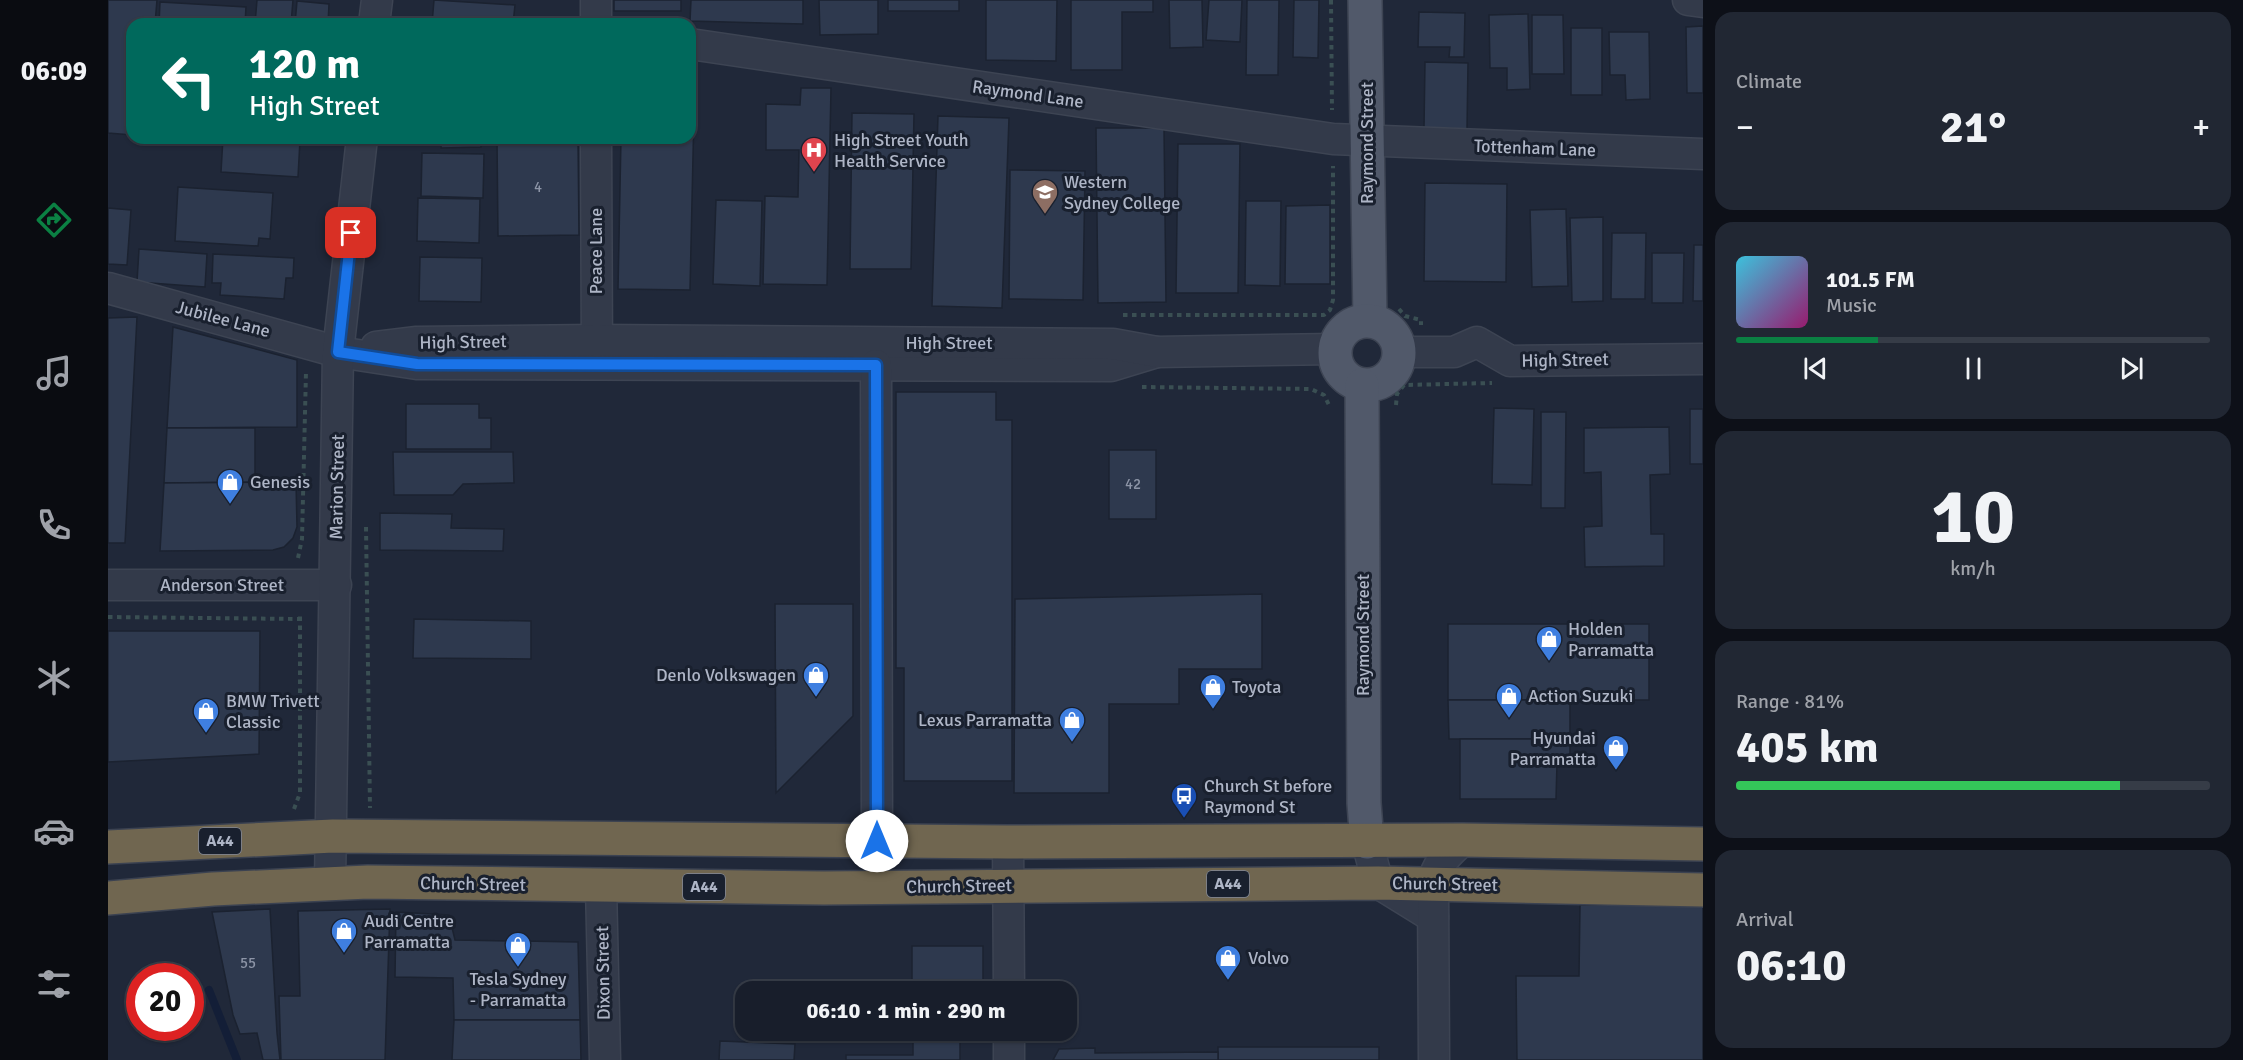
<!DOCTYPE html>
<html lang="en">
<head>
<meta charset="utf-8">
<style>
	body { margin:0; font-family:Signika,sans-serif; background:#212733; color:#f1f3f6; height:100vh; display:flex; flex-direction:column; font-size:22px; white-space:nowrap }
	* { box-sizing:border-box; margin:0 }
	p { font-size:20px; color:#9fa2a9 }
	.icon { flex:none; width:33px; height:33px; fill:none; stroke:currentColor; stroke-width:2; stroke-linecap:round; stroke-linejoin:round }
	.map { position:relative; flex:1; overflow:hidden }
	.details { display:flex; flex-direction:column; gap:12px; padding:12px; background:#0d1018; width:540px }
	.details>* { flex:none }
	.banner { position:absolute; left:18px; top:18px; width:570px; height:126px; border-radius:18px; box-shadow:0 2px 4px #0004,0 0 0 2px #363c47; background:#00695c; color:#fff; overflow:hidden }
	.speed { position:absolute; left:18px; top:963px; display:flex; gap:12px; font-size:30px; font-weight:700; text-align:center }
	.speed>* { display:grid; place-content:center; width:78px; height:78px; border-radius:50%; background:#181e2b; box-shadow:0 2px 4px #0004,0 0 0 2px #363c47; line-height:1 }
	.speed .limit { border:9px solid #d22; background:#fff; color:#111 }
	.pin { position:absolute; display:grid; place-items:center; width:51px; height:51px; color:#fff; margin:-26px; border-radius:12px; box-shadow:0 3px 9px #0006 }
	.me { position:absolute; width:66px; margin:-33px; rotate:0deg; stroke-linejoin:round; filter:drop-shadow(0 0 4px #0008) }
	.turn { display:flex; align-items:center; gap:21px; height:126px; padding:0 24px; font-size:27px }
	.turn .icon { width:78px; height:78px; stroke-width:2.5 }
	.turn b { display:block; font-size:42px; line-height:51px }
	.big { font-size:45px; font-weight:700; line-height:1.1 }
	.details .tile { flex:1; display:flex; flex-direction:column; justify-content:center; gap:9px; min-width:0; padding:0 21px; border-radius:18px; background:#212733 }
	.details .dial { align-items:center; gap:0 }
	.dial b { font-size:78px; line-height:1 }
	.song { display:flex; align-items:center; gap:18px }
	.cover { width:72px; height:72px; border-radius:9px; background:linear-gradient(135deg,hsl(190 70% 55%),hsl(320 70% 35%)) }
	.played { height:6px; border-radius:3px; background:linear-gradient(90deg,#0b8043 30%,#363c47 30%) }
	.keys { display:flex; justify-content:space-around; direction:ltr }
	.heat { display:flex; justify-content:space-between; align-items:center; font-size:33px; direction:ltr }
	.charge { height:9px; border-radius:4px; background:linear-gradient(90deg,#34c759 81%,#363c47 0) }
	.trip { position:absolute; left:627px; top:981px; width:342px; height:60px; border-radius:18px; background:#181e2b; box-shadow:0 2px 4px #0004,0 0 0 2px #363c47; font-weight:700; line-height:60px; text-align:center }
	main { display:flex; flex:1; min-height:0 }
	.menu { display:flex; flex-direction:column; width:108px; justify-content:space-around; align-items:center; background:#0a0c11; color:#9fa2a9 }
	.menu .icon { width:42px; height:42px }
	.menu .active { color:#0b8043 }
	.menu b { font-size:27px; color:#f1f3f6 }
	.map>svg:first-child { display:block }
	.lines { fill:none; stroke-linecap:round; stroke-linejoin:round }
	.stream { stroke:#131e37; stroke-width:8 }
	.building { fill:#2e394e; stroke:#1b2230; stroke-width:1.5 }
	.minor-casing { stroke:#3d4453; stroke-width:33 }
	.major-casing { stroke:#3d4453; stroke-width:36 }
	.highway-casing { stroke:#3b4251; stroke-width:36 }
	.path { stroke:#3a4f53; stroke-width:4; stroke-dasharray:4.5 4.5; stroke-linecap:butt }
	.minor { stroke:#333a4a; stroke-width:30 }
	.major { stroke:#51596a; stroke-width:33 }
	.highway { stroke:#706650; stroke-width:33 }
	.route-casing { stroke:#114b97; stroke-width:15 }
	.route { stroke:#1a73e8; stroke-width:10 }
	.labels { text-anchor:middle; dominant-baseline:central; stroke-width:6; stroke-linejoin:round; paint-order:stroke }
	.number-label { font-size:15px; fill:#8d95a7 }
	.shield { fill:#19202e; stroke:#818898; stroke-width:1.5 }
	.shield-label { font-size:16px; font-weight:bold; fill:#aeb5c6 }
	.street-label { font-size:18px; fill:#aeb5c6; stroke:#19202e }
	.poi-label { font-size:18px; fill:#aeb5c6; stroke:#19202e; text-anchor:start }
</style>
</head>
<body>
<main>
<nav class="menu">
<b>06:09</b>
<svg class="icon active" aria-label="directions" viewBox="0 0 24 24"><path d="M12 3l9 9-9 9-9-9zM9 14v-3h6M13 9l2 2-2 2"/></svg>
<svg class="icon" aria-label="music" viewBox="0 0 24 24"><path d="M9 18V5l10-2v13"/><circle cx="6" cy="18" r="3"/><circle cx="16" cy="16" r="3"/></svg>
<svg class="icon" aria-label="phone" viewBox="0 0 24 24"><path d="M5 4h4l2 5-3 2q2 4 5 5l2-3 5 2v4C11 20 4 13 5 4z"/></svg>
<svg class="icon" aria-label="climate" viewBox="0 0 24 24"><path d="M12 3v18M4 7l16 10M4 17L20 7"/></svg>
<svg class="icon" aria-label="car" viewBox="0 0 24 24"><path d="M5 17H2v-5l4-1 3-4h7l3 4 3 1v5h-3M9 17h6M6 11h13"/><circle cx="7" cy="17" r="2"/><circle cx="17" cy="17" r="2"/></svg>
<svg class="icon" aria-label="filters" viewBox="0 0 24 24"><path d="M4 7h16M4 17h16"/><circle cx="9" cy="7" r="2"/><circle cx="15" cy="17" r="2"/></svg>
</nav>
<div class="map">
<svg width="1595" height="1060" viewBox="0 0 1595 1060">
	<rect width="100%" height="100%" fill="#202839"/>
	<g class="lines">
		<polyline class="stream" points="101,990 129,1060"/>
	</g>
	<g class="building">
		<polygon points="0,0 49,0 47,24 24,24 24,135 0,133"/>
		<polygon points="149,0 185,0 183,24 147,24"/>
		<polygon points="326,0 407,5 405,24 324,24"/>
		<rect x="506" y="0" width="67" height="11"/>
		<polygon points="583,0 695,0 695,24 582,21"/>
		<polygon points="711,0 770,0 770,34 712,35"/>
		<rect x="780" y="0" width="71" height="11"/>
		<polygon points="878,0 949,0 948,61 878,60"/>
		<polygon points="963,0 1045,0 1045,12 1014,12 1014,70 963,70"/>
		<polygon points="1061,0 1094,0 1095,47 1062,48"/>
		<polygon points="1101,0 1134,0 1132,42 1098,40"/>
		<polygon points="1139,0 1171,0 1170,75 1138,75"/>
		<polygon points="1186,0 1211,0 1210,58 1185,57"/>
		<polygon points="189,1 221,4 220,24 187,24"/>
		<polygon points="52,2 138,7 137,24 51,24"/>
		<polygon points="1311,12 1357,13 1356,57 1341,57 1342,47 1310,47"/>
		<polygon points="1420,14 1422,89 1399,90 1399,68 1382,68 1381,15"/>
		<polygon points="1424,15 1455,15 1456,74 1424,74"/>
		<polygon points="1595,26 1595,93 1579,93 1578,27"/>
		<rect x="1463" y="28" width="31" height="67"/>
		<polygon points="1501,32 1541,32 1542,99 1518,100 1517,75 1502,75"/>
		<polygon points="1317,62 1360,63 1359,129 1316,128"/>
		<polygon points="582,66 587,67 582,290 510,289 513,138 582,138"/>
		<polygon points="693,88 723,88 719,285 655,284 657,196 690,197 691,150 658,150 658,104 692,105"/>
		<polygon points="744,113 806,114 803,269 742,269"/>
		<polygon points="830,116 901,118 894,308 824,306"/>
		<polygon points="988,128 1056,128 1058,302 990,303"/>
		<polygon points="115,138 192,140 190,177 113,172"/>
		<polygon points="333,138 373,138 373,147 333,148"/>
		<polygon points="389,138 470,138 471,235 390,236"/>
		<polygon points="1070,144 1132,144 1130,293 1068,293"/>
		<polygon points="314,153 376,154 375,198 313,196"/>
		<polygon points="902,170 977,171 975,300 901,299"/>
		<polygon points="1317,183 1399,184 1398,282 1316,281"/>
		<polygon points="70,187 165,193 162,239 151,238 150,246 67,241"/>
		<polygon points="310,198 372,199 371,243 309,241"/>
		<polygon points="608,200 654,201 652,286 605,284"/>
		<polygon points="1138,201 1173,201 1172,286 1137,285"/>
		<polygon points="1222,205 1222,284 1177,284 1178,206"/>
		<polygon points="0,208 23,210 19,265 0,264"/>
		<polygon points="1458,209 1460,286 1424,287 1422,210"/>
		<polygon points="1495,217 1495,301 1464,302 1462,218"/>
		<polygon points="1504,233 1538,233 1537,299 1503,299"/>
		<polygon points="1586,245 1595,245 1595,301 1585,301"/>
		<polygon points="31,249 99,254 97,287 29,282"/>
		<polygon points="1544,253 1576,253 1575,303 1544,303"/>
		<polygon points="105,254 186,258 185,278 178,278 176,299 112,295 113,283 104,283"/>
		<polygon points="312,257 374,258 373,302 311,301"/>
		<polygon points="29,317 17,543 0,543 0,318"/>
		<polygon points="65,327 189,360 189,427 59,428"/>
		<polygon points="788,392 888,392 888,420 904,420 904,781 796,781 796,668 788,668"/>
		<polygon points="298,404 371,404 371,418 383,418 383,449 298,449"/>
		<polygon points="1386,408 1426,409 1424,485 1384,484"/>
		<rect x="1582" y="409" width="13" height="55"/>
		<polygon points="1433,412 1458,412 1457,508 1433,508"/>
		<polygon points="1561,427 1562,474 1542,475 1543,534 1556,534 1556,566 1477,567 1476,527 1494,526 1493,472 1476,473 1476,428"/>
		<polygon points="59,428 147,428 147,482 56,483"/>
		<rect x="1001" y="450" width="47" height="69"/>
		<polygon points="285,452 405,452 406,483 355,484 345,495 286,495"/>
		<polygon points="188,482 189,527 185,538 176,547 165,550 52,551 56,483"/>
		<polygon points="272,513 344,514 343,528 396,529 395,551 272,550"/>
		<polygon points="1154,594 1154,669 1071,669 1071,704 1001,704 1001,793 906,793 907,599"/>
		<polygon points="667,604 745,604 745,716 668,793"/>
		<polygon points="306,619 423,621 423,659 305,658"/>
		<rect x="1340" y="624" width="201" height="76"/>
		<polygon points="0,631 152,631 151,754 0,762"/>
		<polygon points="1340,700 1462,700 1462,739 1341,739"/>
		<polygon points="1352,739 1462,739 1462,764 1449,764 1448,799 1352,799"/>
		<polygon points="1472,905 1595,905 1595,1060 1409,1060 1408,976 1471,976"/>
		<polygon points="162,909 169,1033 172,1060 155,1060 149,1033 132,1034 125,1015 104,912"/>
		<polygon points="282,909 277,1060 173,1060 171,996 192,996 190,911"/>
		<polygon points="288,912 341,915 347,940 470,942 472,1020 346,1020 345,978 287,977"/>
		<polygon points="804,946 875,946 875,982 852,983 852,992 804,992"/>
		<polygon points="346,1020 472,1020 473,1060 344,1060"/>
		<polygon points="805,1030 852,1030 852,1060 738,1060 738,1055 805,1055"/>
		<polygon points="612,1041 687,1044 686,1060 611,1060"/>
		<rect x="1110" y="1047" width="161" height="13"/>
		<polygon points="987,1048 987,1053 1110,1052 1110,1060 945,1060 951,1049"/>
	</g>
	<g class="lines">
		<g class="minor-casing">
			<g id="minor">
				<polyline points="1580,0 1595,2"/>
				<polyline points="266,24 269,0"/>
				<polyline points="488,24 488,0"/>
				<polyline points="582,44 1225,139 1595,154"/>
				<polyline points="488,138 489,360"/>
				<polyline points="0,288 230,352 309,364 1003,366 1049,352"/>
				<polyline points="268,347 309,342 488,340 1005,344 1049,352 1227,349"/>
				<polyline points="1291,352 1346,352 1369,342 1402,361 1595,359"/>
				<polyline points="768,365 769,841"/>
				<polyline points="0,585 228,585"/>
				<polyline points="900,842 901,992"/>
				<polyline points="1259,842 1270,883 1325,917"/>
				<polyline points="222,884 230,352 254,138"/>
				<polyline points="493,886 497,1060"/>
				<polyline points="901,1030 901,1060"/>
				<path d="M1326 1060 1325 884C1328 864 1340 853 1355 840"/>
			</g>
		</g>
		<g class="major-casing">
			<g id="major">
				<polyline points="1257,0 1262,321"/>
				<circle cx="1259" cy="353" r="32"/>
				<polyline points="1254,385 1256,803 1259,842"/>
			</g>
		</g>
		<g class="highway-casing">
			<g id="highway">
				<polyline points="0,847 225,836 900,842 1355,840 1595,844"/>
				<polyline points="0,898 105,889 260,882 716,888 1270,883 1595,890"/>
			</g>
		</g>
		<g class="path">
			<polyline points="1223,0 1224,110"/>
			<polyline points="1291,309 1297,316 1313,320 1313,325"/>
			<polyline points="1015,315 1216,315 1222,310 1225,300 1225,166"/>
			<polyline points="1034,387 1203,389 1216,395 1221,405"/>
			<polyline points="1288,405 1289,394 1296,385 1384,383"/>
			<polyline points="258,527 262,808"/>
			<polyline points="190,558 194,539 198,371"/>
			<polyline points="0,617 192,619"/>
			<polyline points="186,809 192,793 192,613"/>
		</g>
		<use href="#minor" class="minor"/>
		<use href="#major" class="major"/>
		<use href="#highway" class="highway"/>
	</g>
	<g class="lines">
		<g class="route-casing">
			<polyline id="route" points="243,233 230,352 309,364 768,365 769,841"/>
		</g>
		<use href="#route" class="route"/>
	</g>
	<defs>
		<g id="hospital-pin" transform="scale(1.35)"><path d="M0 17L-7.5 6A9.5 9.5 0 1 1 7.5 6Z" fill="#e0444e" stroke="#19202e"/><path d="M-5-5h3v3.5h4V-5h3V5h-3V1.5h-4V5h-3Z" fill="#fff"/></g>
		<g id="university-pin" transform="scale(1.35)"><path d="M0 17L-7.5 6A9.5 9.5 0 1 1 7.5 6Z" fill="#8d6e63" stroke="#19202e"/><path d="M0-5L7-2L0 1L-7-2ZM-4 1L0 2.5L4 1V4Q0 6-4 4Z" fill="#fff"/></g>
		<g id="shop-pin" transform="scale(1.35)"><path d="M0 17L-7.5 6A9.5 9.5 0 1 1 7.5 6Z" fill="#3f7fe0" stroke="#19202e"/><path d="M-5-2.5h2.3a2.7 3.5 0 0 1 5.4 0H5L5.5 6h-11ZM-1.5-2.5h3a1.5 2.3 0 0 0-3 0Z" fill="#fff"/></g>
		<g id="bus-pin" transform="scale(1.35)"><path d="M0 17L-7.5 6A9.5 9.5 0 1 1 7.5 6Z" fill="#1a4fb4" stroke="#19202e"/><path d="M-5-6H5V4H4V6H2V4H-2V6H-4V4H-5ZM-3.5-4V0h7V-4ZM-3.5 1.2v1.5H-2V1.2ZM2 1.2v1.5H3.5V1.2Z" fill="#fff"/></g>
	</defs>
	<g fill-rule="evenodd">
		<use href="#hospital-pin" x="706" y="150"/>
		<use href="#university-pin" x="937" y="192"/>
		<use href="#shop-pin" x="122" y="482"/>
		<use href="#shop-pin" x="1441" y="639"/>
		<use href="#shop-pin" x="708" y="675"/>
		<use href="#shop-pin" x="1105" y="687"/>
		<use href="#shop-pin" x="1401" y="696"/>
		<use href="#shop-pin" x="98" y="711"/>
		<use href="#shop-pin" x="964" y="720"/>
		<use href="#shop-pin" x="1508" y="748"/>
		<use href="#bus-pin" x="1076" y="796"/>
		<use href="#shop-pin" x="236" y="931"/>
		<use href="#shop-pin" x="410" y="945"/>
		<use href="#shop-pin" x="1120" y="958"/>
	</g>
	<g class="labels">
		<g class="number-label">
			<text x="430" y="187">4</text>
			<text x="1025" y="484">42</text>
			<text x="140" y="963">55</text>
		</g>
		<g class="shield">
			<rect x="91" y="828" width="42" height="26" rx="4.5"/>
			<rect x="1099" y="871" width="42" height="26" rx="4.5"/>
			<rect x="575" y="874" width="42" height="26" rx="4.5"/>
		</g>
		<g class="shield-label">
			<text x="112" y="841">A44</text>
			<text x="1120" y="884">A44</text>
			<text x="596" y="887">A44</text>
		</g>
		<g class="street-label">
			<text transform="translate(920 94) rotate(8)">Raymond Lane</text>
			<text transform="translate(1259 143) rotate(-90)">Raymond Street</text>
			<text transform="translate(1427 148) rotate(2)">Tottenham Lane</text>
			<text transform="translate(488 251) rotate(-90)">Peace Lane</text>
			<text transform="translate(115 319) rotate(15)">Jubilee Lane</text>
			<text transform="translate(355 342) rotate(-1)">High Street</text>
			<text x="841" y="343">High Street</text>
			<text transform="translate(1457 360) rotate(-1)">High Street</text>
			<text transform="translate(229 487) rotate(-89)">Marion Street</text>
			<text x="114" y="585">Anderson Street</text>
			<text transform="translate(1255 635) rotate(-90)">Raymond Street</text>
			<text transform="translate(365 884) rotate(1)">Church Street</text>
			<text transform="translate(1337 884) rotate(1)">Church Street</text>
			<text transform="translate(851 886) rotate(-1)">Church Street</text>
			<text transform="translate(495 973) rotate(-91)">Dixon Street</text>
		</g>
		<g class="poi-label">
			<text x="726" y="140">High Street Youth<tspan x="726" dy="21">Health Service</tspan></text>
			<text x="956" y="182">Western<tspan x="956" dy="21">Sydney College</tspan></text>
			<text x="142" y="482">Genesis</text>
			<text x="1460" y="629">Holden<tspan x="1460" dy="21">Parramatta</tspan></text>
			<text x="688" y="675" text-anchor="end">Denlo Volkswagen</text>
			<text x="1124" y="687">Toyota</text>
			<text x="1420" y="696">Action Suzuki</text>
			<text x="118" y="701">BMW Trivett<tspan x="118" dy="21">Classic</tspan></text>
			<text x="944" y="720" text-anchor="end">Lexus Parramatta</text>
			<text x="1488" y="738" text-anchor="end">Hyundai<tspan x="1488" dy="21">Parramatta</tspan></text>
			<text x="1096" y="786">Church St before<tspan x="1096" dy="21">Raymond St</tspan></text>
			<text x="256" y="921">Audi Centre<tspan x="256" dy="21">Parramatta</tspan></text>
			<text x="1140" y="958">Volvo</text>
			<text x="410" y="979" text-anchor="middle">Tesla Sydney<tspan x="410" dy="21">- Parramatta</tspan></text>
		</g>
	</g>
</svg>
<div class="speed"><div class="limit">20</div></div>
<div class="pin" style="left:243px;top:233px;background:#d93025"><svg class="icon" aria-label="arrive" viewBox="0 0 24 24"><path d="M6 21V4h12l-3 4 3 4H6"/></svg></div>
<svg class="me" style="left:769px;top:841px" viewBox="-20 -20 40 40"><circle r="19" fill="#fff"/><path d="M0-13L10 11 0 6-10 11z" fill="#1a73e8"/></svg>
<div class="trip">06:10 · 1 min · 290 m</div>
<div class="banner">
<div class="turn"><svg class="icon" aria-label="left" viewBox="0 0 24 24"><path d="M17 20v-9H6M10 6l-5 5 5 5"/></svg><div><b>120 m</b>High Street</div></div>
</div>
</div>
<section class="details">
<div class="tile"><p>Climate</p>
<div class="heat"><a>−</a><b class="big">21°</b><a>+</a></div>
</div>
<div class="tile">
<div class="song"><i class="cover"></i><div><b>101.5 FM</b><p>Music</p></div></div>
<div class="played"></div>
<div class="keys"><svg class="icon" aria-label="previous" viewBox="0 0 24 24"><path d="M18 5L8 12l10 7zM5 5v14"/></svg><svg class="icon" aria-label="pause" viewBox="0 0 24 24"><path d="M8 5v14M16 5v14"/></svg><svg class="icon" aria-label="next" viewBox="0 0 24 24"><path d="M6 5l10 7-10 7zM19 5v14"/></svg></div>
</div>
<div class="tile dial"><b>10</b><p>km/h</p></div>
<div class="tile"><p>Range · 81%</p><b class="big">405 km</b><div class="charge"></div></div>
<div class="tile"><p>Arrival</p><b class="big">06:10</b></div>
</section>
</main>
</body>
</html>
